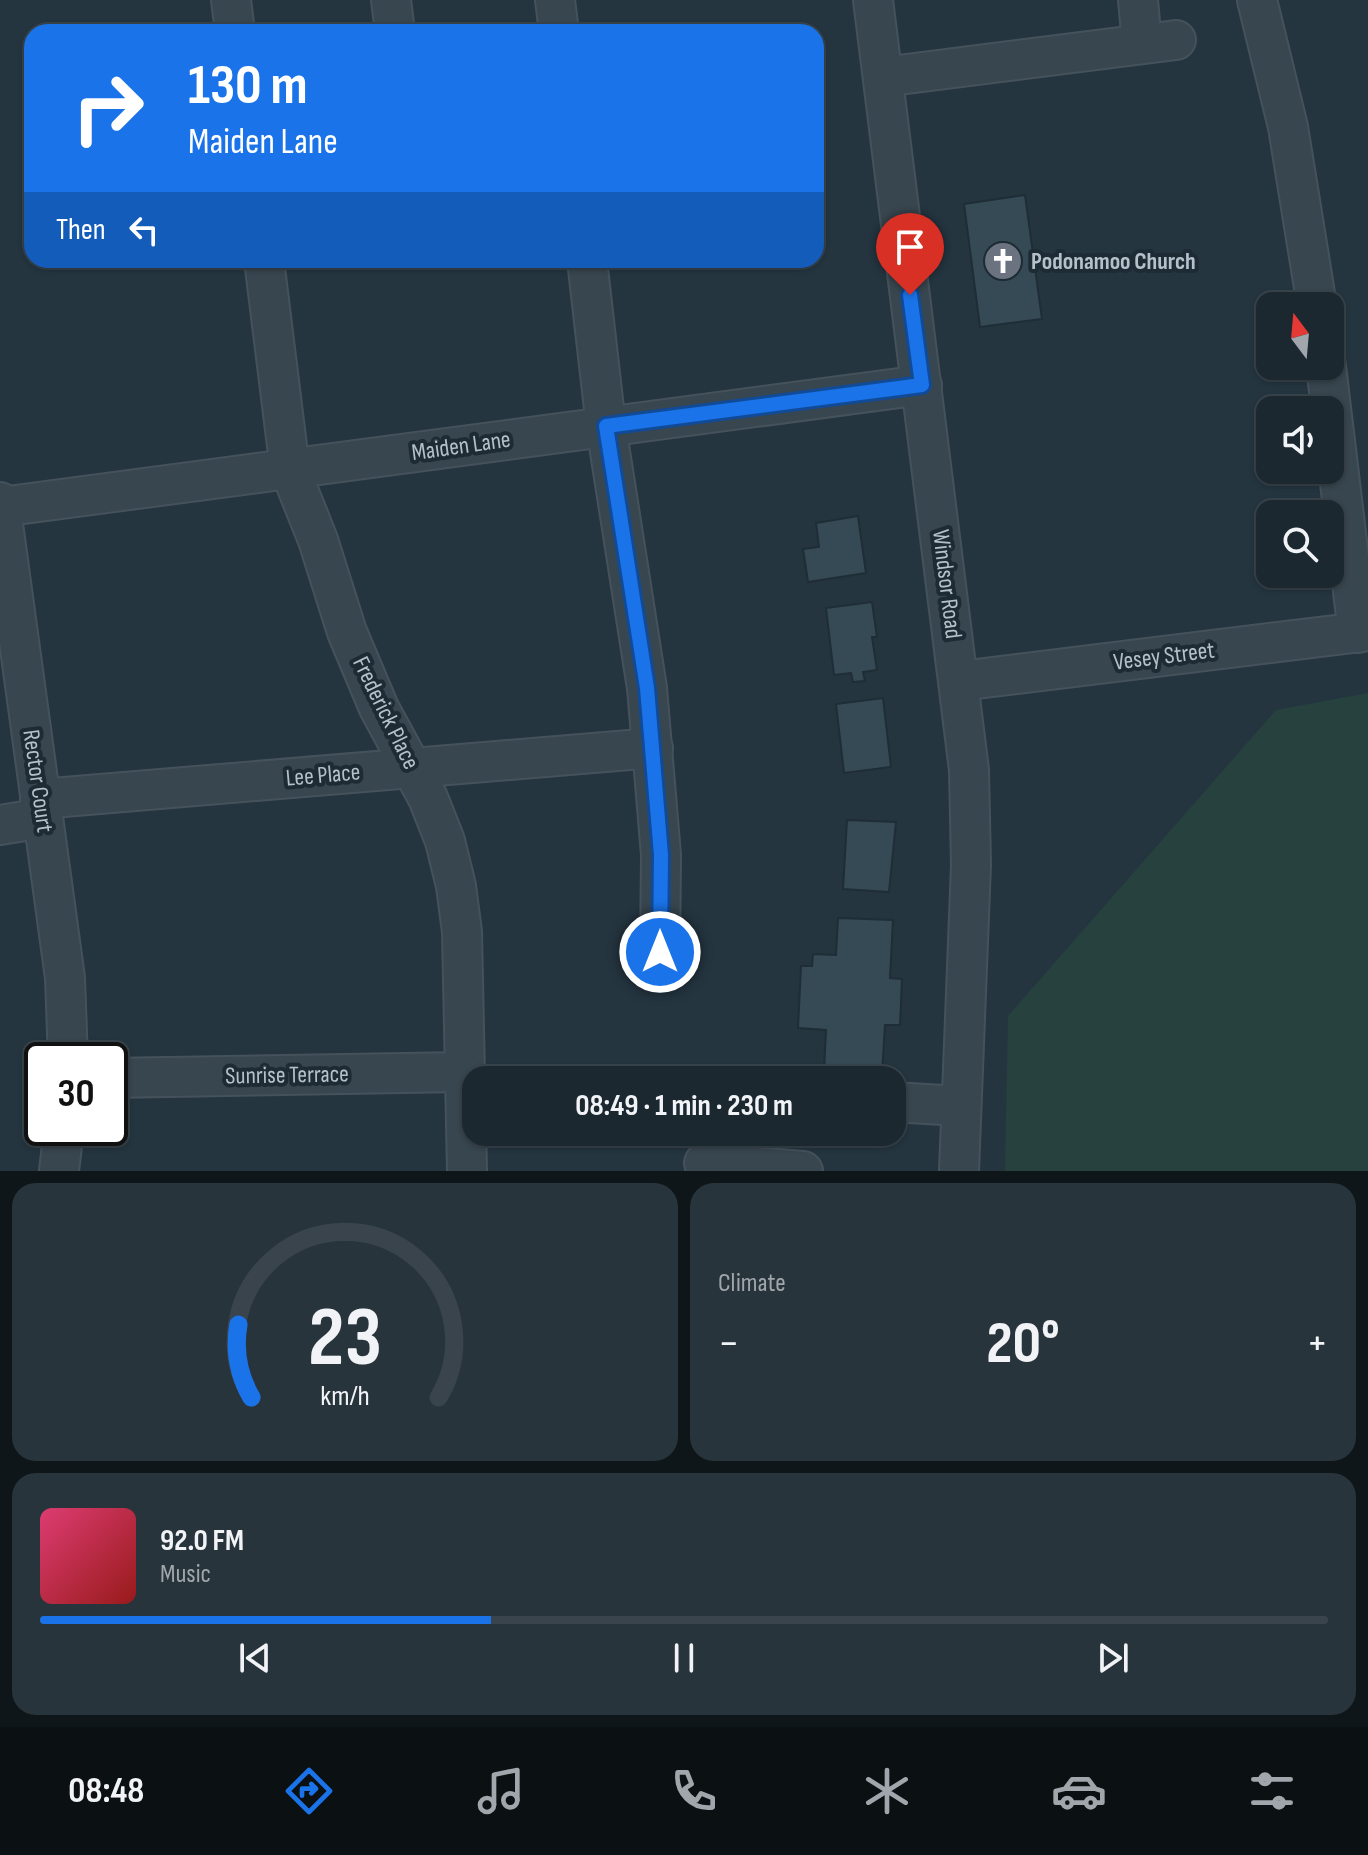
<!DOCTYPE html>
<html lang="en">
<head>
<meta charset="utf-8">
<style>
	body { margin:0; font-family:"Sofia Sans Condensed",sans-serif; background:#28343c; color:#f1f3f6; height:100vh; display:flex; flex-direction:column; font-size:30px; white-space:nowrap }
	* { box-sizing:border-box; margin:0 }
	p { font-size:26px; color:#a0a6ab }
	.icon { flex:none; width:44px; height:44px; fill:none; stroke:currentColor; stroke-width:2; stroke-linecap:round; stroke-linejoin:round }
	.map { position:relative; height:1171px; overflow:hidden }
	.side { display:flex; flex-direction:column; gap:12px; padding:12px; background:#0f161a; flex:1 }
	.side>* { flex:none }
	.top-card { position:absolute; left:24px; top:24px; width:800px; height:244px; border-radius:24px; box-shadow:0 2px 6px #0004,0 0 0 2px #39444c; background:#1a73e8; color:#fff; overflow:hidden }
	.needle { width:52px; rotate:344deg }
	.buttons { position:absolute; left:1256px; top:292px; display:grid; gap:16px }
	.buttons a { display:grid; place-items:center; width:88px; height:88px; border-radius:16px; background:#1b2830; box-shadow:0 2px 6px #0004,0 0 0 2px #39444c; font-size:40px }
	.speed { position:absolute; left:24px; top:1042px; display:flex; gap:16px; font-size:40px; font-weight:700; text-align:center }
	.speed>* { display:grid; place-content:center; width:104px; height:104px; border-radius:50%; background:#1b2830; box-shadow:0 2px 6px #0004,0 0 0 2px #39444c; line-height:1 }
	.speed .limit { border:4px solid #111; border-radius:12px; background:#fff; color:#111 }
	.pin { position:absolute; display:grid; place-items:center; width:68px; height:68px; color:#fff; margin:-82px -34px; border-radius:50% 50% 50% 0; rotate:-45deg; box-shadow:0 0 8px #0007 }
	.pin .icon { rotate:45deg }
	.me { position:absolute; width:88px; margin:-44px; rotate:0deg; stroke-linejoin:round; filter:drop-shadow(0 0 6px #0008) }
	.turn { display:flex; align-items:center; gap:28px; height:168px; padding:0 32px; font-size:36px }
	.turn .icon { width:104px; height:104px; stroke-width:2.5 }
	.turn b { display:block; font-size:56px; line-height:68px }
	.then { display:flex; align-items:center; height:76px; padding:0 32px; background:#0003; gap:16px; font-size:30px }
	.big { font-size:60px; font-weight:700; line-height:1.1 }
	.side .tile { flex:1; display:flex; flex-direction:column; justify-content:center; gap:12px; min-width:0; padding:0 28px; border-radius:24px; background:#28343c }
	.side .dial { align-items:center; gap:0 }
	.dial svg { height:208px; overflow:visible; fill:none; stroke:#39444c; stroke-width:7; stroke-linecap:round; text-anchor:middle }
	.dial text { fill:#f1f3f6; stroke:none }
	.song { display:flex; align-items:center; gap:24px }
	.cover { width:96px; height:96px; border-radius:12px; background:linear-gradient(135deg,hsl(340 70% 55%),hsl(0 70% 35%)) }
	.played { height:8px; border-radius:4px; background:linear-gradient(90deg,#1a73e8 35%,#39444c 35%) }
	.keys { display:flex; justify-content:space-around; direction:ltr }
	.heat { display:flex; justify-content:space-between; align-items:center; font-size:44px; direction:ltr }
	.side .tiles { flex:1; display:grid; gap:12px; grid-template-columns:1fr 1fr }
	.tile:last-child { grid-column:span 2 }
	.trip { position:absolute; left:462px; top:1066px; width:444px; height:80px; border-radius:24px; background:#1b2830; box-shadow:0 2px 6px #0004,0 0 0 2px #39444c; font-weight:700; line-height:80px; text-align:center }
	.tab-bar { display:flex; height:128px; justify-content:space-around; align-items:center; background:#0b1013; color:#a0a6ab }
	.tab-bar .icon { width:56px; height:56px }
	.tab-bar .selected { color:#1a73e8 }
	.tab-bar b { font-size:36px; color:#f1f3f6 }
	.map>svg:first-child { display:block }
	.green { fill:#26413e }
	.building { fill:#364a56; stroke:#1f2d36; stroke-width:2 }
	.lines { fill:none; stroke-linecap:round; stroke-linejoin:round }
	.minor-casing { stroke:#45525b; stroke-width:42 }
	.minor { stroke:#38464f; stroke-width:38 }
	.route-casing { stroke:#114b97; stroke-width:20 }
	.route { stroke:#1a73e8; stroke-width:14 }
	.labels { text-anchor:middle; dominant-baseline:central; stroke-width:8; stroke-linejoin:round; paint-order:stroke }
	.poi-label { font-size:24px; font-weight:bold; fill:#b5c1ca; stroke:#1d2b35; text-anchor:start }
	.street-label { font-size:24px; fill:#b5c1ca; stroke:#1d2b35 }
</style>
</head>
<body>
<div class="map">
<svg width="1368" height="1171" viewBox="0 0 1368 1171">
	<rect width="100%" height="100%" fill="#243540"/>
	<polygon class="green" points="1368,693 1368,1171 1005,1171 1008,1016 1276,710"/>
	<g class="building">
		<polygon points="1025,195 1042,319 980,327 964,204"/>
		<polygon points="858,516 866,573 808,582 803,549 819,547 816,523"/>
		<polygon points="872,602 877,637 872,637 877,670 863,672 865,681 853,682 851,673 834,675 826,608"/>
		<polygon points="883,698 891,767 844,773 836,704"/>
		<polygon points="847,820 896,822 889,892 843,889"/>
		<polygon points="838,918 893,920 890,978 902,979 900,1025 885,1025 882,1074 824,1071 826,1030 798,1028 801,966 812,966 813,954 836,955"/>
	</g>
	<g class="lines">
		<g class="minor-casing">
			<g id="minor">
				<polyline points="231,0 235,32"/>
				<polyline points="391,0 395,32"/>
				<polyline points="555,0 559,32"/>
				<polyline points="873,0 969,770 971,865 959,1171"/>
				<polyline points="1138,0 1142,44"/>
				<polyline points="1257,0 1288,127 1317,306"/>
				<polyline points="883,77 1176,40"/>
				<polyline points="264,260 290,470 318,540 347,632 379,708 428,798 445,841 456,886 462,932 467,1171"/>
				<polyline points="587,260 606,426 647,688 661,855 660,952 676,952"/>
				<polyline points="1326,366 1358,633"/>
				<polyline points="0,502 65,978 68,1060"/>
				<polyline points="1,507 922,385"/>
				<polyline points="960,681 1368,631"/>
				<polyline points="40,799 653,748"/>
				<polyline points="0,825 43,818"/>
				<polyline points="110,1078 463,1072"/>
				<polyline points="892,1102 961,1106"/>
				<polyline points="704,1163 803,1171"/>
				<polyline points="59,1171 64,1128"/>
			</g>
		</g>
		<use href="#minor" class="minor"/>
	</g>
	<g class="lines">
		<g class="route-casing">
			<polyline id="route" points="660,952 661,855 647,688 606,426 922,385 910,295"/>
		</g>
		<use href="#route" class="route"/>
	</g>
	<defs>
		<g id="church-disc" transform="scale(2)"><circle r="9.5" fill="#6b7280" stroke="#1d2b35"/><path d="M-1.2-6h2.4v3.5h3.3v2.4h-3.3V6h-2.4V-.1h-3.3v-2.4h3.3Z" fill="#fff"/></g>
	</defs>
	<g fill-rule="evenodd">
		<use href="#church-disc" x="1003" y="261"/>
	</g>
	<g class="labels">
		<g class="poi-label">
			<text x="1031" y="261">Podonamoo Church</text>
		</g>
		<g class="street-label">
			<text transform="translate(461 446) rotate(-8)">Maiden Lane</text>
			<text transform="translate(947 584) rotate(83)">Windsor Road</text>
			<text transform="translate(1164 656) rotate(-7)">Vesey Street</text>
			<text transform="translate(386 713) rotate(64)">Frederick Place</text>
			<text transform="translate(323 775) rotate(-5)">Lee Place</text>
			<text transform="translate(38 781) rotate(82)">Rector Court</text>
			<text transform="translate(287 1075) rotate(-1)">Sunrise Terrace</text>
		</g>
	</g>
</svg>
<div class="buttons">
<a><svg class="needle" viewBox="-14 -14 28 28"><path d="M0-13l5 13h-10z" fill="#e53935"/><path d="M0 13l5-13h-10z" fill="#a0a6ab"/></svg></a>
<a><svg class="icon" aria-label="sound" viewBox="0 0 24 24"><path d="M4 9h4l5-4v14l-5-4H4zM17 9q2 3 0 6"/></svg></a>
<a><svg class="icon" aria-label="search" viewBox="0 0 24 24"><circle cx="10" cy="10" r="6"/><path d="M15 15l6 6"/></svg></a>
</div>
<div class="speed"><div class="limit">30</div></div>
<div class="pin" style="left:910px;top:295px;background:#d93025"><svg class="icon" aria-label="arrive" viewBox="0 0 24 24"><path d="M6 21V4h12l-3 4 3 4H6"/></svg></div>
<svg class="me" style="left:660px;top:952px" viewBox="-20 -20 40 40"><circle r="17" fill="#1a73e8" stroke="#fff" stroke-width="3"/><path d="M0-11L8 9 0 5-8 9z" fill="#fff"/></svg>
<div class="trip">08:49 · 1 min · 230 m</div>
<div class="top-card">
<div class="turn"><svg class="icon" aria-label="right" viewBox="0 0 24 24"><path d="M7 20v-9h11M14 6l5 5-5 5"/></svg><div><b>130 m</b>Maiden Lane</div></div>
<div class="then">Then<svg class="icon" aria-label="left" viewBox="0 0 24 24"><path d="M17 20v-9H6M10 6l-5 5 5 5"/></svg></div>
</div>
</div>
<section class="side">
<div class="tiles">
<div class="tile dial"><svg viewBox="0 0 100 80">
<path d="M14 69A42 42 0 1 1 86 69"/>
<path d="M14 69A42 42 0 0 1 9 41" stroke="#1a73e8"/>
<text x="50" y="56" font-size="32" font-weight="700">23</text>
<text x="50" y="72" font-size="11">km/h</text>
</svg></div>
<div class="tile"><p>Climate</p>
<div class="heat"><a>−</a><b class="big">20°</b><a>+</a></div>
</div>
<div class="tile">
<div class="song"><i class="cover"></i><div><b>92.0 FM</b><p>Music</p></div></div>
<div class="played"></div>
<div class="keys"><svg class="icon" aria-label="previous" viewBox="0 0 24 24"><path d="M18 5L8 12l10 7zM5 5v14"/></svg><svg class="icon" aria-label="pause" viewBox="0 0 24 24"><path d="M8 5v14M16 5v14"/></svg><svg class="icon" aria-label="next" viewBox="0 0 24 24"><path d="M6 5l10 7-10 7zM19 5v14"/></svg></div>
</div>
</div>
</section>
<nav class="tab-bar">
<b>08:48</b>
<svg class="icon selected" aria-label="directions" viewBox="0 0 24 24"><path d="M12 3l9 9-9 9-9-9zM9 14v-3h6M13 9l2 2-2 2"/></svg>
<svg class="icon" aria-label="music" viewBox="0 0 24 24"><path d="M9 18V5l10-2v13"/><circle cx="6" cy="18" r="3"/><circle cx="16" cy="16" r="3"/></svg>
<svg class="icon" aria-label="phone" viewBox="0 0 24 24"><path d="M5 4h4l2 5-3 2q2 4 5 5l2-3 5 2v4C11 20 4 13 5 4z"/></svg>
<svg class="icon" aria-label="climate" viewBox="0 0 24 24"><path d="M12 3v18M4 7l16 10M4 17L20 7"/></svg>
<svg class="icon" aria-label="car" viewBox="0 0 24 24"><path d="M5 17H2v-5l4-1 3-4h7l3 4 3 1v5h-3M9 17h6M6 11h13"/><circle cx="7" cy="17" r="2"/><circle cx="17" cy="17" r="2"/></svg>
<svg class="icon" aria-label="filters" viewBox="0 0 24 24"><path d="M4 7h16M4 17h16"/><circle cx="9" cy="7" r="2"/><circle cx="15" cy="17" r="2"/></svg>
</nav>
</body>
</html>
